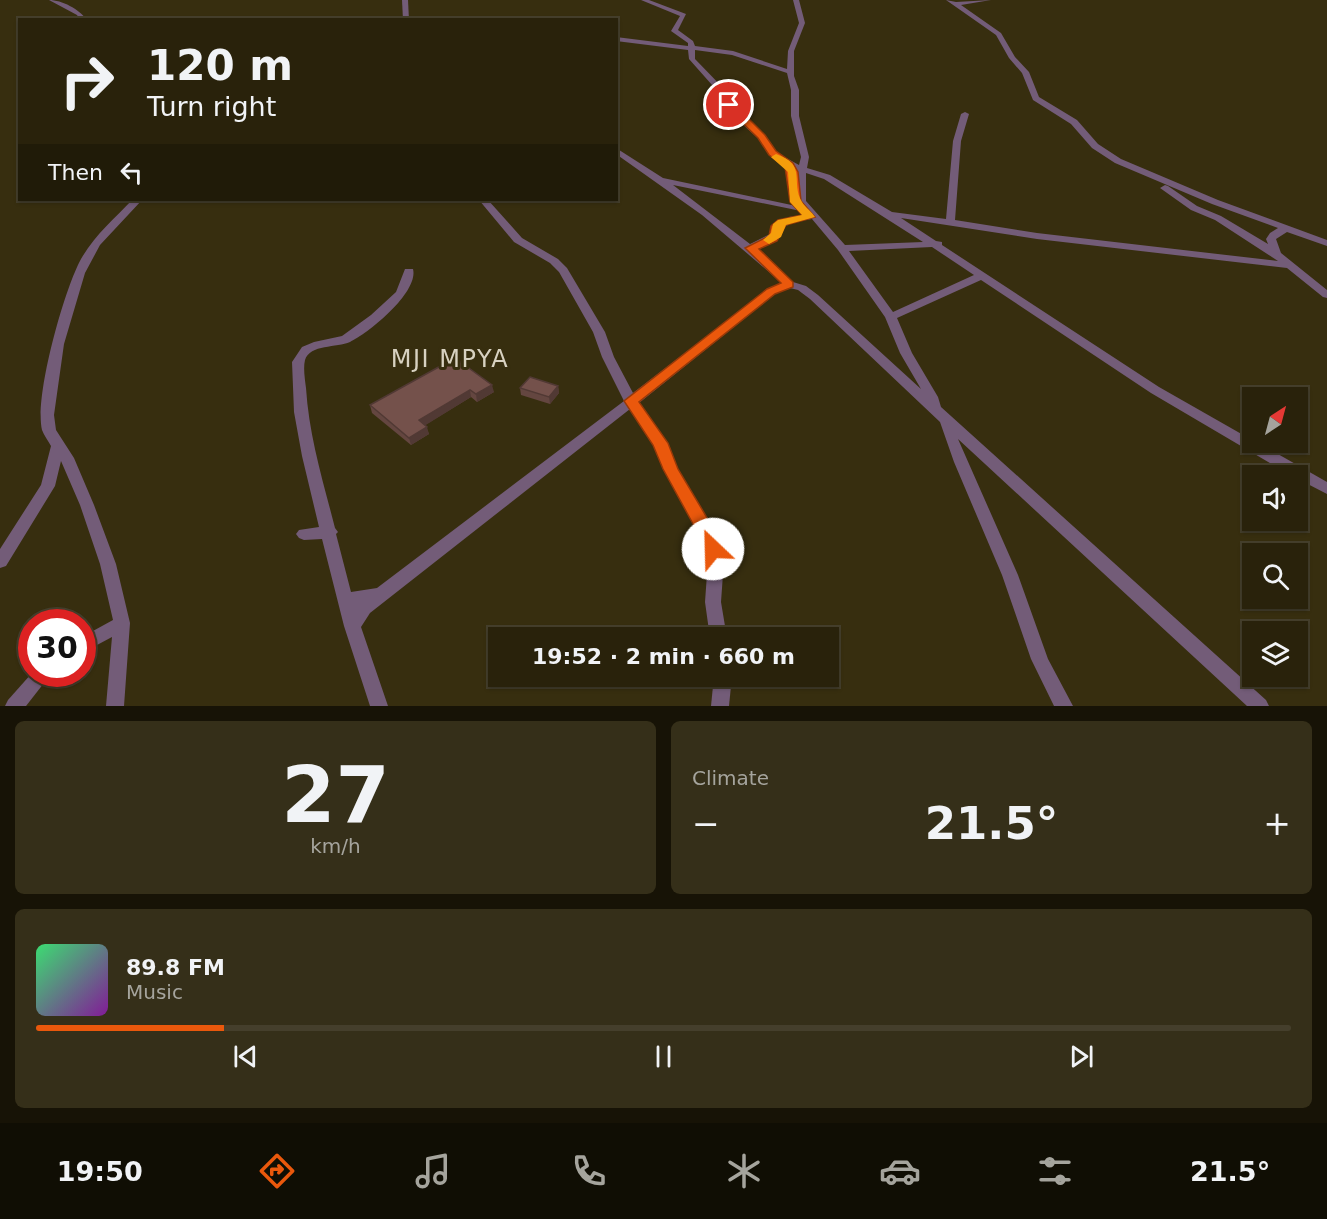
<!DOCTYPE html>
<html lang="en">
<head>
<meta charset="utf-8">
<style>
	body { margin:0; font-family:"DejaVu Sans",sans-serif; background:#352f19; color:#f1f3f6; height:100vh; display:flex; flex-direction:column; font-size:22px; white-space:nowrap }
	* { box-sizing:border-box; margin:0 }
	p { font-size:20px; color:#a5a49d }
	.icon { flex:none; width:33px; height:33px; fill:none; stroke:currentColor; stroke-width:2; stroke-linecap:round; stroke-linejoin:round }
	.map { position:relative; height:706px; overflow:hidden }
	.sheet { display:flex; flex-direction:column; gap:15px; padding:15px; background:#171306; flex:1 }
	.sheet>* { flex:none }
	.hud { position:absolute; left:18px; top:18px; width:600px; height:183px; border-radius:0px; box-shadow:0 2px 4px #0004,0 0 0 2px #453f2c; background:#29220b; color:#f1f3f6; overflow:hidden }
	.needle { width:39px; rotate:36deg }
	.tools { position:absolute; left:1242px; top:387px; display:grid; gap:12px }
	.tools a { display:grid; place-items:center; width:66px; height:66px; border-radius:0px; background:#29220b; box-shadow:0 2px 4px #0004,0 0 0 2px #453f2c; font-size:30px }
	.speed { position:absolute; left:18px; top:609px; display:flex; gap:12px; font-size:30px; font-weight:700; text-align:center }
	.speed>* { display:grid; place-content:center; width:78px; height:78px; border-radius:50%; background:#29220b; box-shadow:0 2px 4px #0004,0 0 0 2px #453f2c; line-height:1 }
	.speed .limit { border:9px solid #d22; background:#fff; color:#111 }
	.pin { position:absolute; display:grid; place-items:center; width:51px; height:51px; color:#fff; margin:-26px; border:3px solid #fff; border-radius:50%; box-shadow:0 2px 6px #0007 }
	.me { position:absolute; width:66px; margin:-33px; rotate:336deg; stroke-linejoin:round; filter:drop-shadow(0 0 4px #0008) }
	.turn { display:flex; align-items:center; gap:21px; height:126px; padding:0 30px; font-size:27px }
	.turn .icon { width:78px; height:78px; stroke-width:2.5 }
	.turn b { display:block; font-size:42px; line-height:51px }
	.then { display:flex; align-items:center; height:57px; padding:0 30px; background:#0003; gap:12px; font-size:22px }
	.big { font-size:45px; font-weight:600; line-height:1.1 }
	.sheet .tile { flex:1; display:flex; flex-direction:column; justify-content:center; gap:9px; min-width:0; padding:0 21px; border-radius:9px; background:#352f19 }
	.sheet .dial { align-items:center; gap:0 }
	.dial b { font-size:78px; line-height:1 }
	.song { display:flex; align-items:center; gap:18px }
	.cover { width:72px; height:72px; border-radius:9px; background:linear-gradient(135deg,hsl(140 70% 55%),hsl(290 70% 35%)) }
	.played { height:6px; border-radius:3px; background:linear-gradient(90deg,#ea580c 15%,#453f2c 15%) }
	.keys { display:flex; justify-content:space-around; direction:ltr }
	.heat { display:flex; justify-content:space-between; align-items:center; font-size:33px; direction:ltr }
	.sheet .tiles { flex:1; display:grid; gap:15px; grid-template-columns:1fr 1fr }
	.tile:last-child { grid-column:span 2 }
	.trip { position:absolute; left:488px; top:627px; width:351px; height:60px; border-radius:0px; background:#29220b; box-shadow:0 2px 4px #0004,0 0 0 2px #453f2c; font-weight:600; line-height:60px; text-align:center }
	.menu { display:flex; height:96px; justify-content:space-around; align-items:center; background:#100e04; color:#a5a49d }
	.menu .icon { width:42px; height:42px }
	.menu .current { color:#ea580c }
	.menu b { font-size:27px; color:#f1f3f6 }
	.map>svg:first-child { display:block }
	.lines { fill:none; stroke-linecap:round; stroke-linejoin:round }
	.minor { fill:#735c78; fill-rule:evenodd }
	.wall { fill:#644640 }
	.shaded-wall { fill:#513934 }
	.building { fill:#74514b; stroke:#513934; stroke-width:1.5 }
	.route { fill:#ea580c; stroke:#983908; stroke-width:1.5 }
	.slow { fill:#f59e0b }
	.labels { text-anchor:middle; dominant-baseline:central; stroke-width:6; stroke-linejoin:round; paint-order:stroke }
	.quarter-label { font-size:24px; letter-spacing:1.5px; fill:#d8d2c1; stroke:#372e0f }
</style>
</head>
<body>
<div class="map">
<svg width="1327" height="706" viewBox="0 0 1327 706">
	<rect width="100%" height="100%" fill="#372e0f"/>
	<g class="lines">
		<g class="minor">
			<path d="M49 0C62 0 79 9 87 20H80L77 15Z"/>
			<polygon points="402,0 408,0 409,20 403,20"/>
			<path d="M641 0H649L686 14 678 30 693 41 695 46 733 51 787 69 788 51 799 23 793 0H799L805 23 794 51V76L799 90V116L809 157 807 168 830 175 892 212 946 219 953 141 961 114 965 112 969 114 961 141 955 220 1037 233 1278 261 1215 220 1191 210 1160 188 1165 185 1168 186 1197 206 1221 216 1268 244 1266 239 1270 233 1278 228 1212 204 1115 163 1092 148 1071 124 1033 100 1022 73 1009 58 996 35 946 0 956 2 991 0 961 5 1001 33 1015 57 1029 72 1039 97 1077 120 1098 144 1121 159 1218 200 1327 240V246L1287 232 1276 239 1281 253 1327 290V298L1323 297 1287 268 1037 239 901 218 936 241 942 242V245L1159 387 1252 440V442H1257L1327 482V494L1298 479V476H1292L1151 393 981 280 897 318 912 353 938 397 941 407 1266 700 1269 706H1247L958 439 1018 575 1048 659 1073 706H1054L1031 659 1002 575 954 462 940 422 810 299 798 290 790 288 775 294 639 403 667 443 678 469 717 537 724 560 721 602 727 638H710L705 602 708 560 702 537 664 469 654 444 630 409 370 613 361 627 388 706H370L344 626 322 539 304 540 299 538 296 534 299 530 319 527 302 456 294 412 292 362 302 347 314 342 342 336 371 315 396 292 405 269H413C419 292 369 333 350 342 337 348 310 344 305 360 303 368 305 380 306 388 309 436 323 481 335 528L338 532 336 534 351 592 377 588 624 401 602 357 593 332 559 272 550 263 514 242 479 200H488L522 238 558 259 567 268 605 332 614 357 633 393 767 290 782 283 702 215 616 154V148L663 178 801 207C793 197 795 182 798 171L786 167 771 157 759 139 732 115 720 94 689 59 688 50 616 41V37L688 46V43L671 31 680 16ZM695 50 732 55 787 73 791 90V116L801 157 799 165 777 153 765 135 738 112 726 91 695 59ZM806 173 824 179 923 242 845 245 806 201ZM673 185 806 212 808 214 789 217 774 225 772 233 750 244ZM812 219 838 250 885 317 900 353 921 389 818 295 806 286 793 282 756 248 781 236 782 228 794 222ZM932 247 974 275 893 312 849 251Z"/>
			<path d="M132 200H142L100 245 85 273 64 344 54 415 56 430 74 458 94 505 116 564 130 623 124 706H106L112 637 82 653V637L113 620 100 564 80 505 61 461 55 486 6 566 0 568V549L41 485 51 446C48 441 44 435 42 430 34 397 64 290 81 259 94 236 114 219 132 200Z"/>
			<polygon points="32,673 51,674 26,706 5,706 8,700"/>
			<polygon points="714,676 732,676 729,706 711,706"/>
		</g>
	</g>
	<g class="wall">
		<polygon points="455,358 494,392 477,402 471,397 425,425 429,434 411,445 372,413 370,405"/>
		<polygon points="558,386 559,393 550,404 521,395 520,388"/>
	</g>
	<g class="shaded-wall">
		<polygon points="492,385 494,392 477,402 476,394"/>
		<polygon points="558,386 559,393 550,404 549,397"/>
		<polygon points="470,390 471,397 421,428 419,420"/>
		<polygon points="427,427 429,434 411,445 409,438"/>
	</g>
	<g class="building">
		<polygon points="455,358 492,385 476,394 470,390 419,420 427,427 409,438 370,405"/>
		<polygon points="530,377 558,386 549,397 520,388"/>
	</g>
	<polygon class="route" points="726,103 733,103 765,135 776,151 793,163 798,172 801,201 815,217 786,225 777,241 759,249 793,282 793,287 775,294 639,402 668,443 678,469 706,516 722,549 719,554 707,554 692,522 663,469 653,445 624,401 767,289 781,283 745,248 769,236 771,226 778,220 802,215 790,202 785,167 769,155 758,138 726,107"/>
	<path class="slow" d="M776 154C808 165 790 182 802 202 805 207 812 212 815 217L786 225 781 237 769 244 763 240 771 233 773 224 778 220 802 215 790 202 788 172 771 157Z"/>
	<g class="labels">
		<g class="quarter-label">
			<text x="450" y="359">MJI MPYA</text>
		</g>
	</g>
</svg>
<div class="tools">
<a><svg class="needle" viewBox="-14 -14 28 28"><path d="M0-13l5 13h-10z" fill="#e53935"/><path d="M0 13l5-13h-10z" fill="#a5a49d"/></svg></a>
<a><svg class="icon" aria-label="sound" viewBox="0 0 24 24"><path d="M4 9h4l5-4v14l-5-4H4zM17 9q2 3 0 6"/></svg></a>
<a><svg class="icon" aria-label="search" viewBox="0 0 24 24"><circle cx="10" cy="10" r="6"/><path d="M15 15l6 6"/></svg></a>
<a><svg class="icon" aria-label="layers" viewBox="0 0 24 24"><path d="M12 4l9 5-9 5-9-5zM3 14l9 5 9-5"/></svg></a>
</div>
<div class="speed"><div class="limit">30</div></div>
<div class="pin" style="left:729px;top:105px;background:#d93025"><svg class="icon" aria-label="arrive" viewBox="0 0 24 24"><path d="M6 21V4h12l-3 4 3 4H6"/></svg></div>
<svg class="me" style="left:713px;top:549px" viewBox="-20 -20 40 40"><circle r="19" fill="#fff"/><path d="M0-13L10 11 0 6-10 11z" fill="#ea580c"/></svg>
<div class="trip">19:52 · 2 min · 660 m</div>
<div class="hud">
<div class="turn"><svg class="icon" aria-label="right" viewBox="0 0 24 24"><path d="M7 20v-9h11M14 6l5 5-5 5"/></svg><div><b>120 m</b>Turn right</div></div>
<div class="then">Then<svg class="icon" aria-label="left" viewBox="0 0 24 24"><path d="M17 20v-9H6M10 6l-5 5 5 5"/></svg></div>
</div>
</div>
<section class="sheet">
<div class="tiles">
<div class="tile dial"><b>27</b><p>km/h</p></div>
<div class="tile"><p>Climate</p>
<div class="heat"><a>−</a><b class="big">21.5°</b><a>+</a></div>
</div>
<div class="tile">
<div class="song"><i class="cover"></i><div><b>89.8 FM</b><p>Music</p></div></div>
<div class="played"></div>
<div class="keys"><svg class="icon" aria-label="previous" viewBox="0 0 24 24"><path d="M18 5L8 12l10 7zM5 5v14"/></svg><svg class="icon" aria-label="pause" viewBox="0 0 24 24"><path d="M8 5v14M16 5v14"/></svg><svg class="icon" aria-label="next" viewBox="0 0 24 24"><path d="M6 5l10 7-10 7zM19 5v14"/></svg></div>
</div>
</div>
</section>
<nav class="menu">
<b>19:50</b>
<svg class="icon current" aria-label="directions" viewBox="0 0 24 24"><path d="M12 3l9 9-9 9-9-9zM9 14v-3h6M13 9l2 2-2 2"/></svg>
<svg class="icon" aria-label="music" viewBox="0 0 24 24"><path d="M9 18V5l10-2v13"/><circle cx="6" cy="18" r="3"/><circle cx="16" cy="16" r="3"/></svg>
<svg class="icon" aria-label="phone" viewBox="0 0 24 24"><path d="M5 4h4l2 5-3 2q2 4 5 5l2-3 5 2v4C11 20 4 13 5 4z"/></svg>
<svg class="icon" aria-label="climate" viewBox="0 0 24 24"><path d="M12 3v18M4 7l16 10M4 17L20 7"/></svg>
<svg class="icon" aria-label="car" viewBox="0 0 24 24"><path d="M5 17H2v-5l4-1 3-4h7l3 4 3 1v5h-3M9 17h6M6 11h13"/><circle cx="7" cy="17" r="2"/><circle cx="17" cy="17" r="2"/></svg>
<svg class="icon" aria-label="filters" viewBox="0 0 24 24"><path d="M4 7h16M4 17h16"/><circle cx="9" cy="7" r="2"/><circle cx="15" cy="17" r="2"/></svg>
<b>21.5°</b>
</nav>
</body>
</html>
